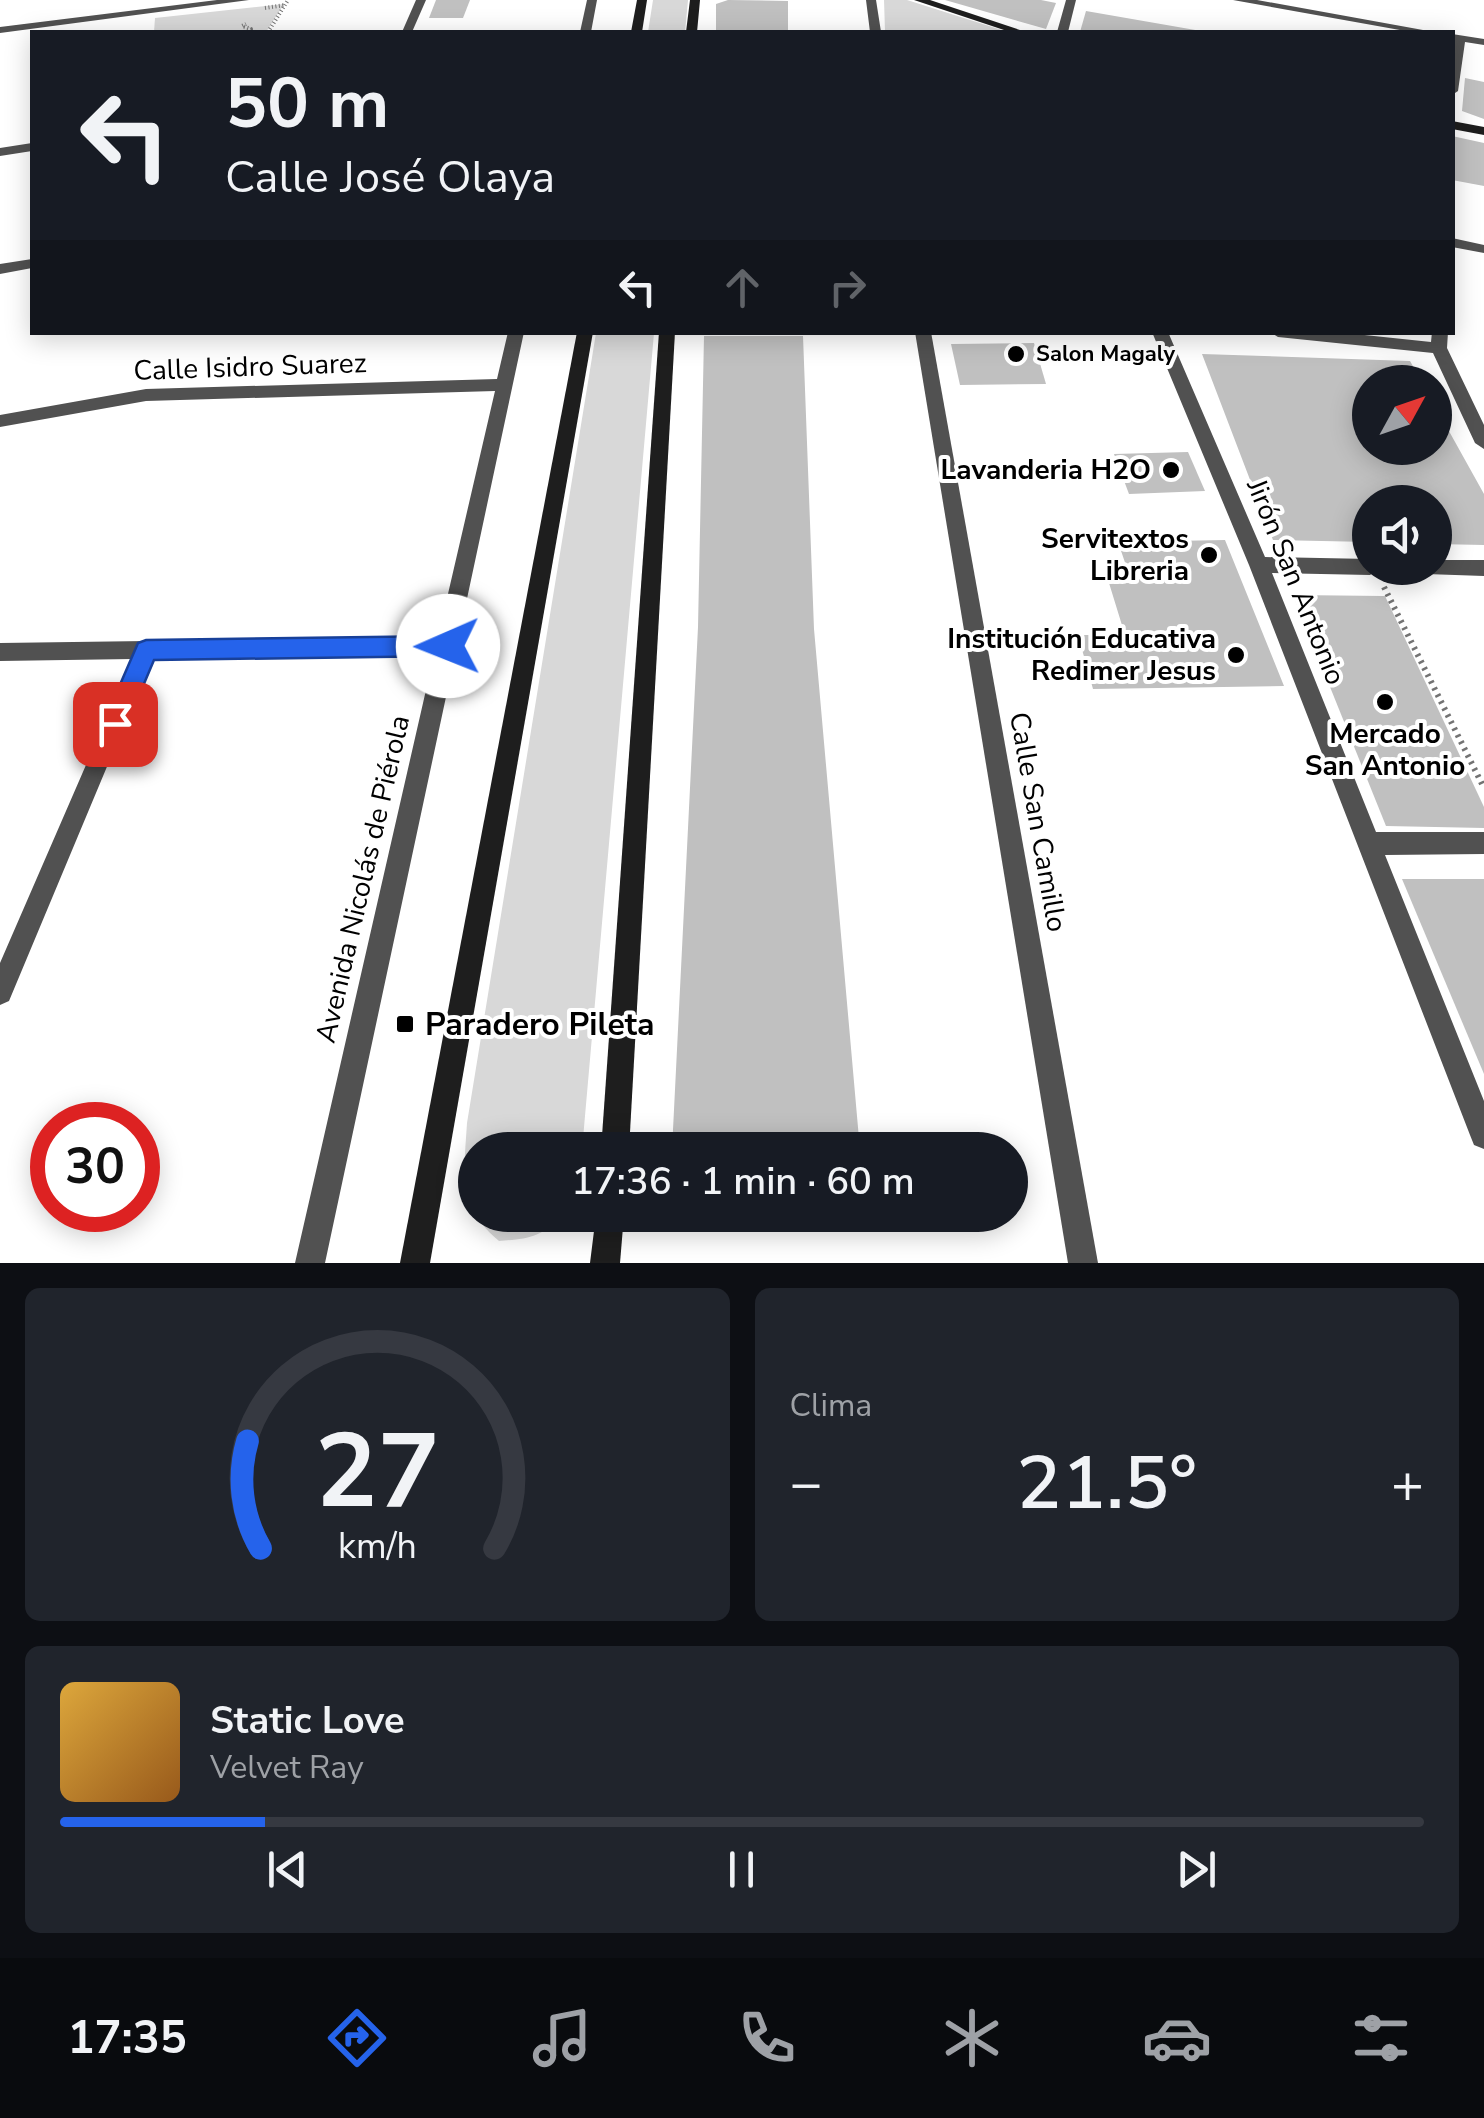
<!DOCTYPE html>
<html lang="es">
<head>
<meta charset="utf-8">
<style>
	body { margin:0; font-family:"Nunito Sans",sans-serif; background:#20242c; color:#f1f3f6; height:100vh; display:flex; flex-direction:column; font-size:38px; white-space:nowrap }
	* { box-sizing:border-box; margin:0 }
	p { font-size:32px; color:#9ea1a6 }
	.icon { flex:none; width:55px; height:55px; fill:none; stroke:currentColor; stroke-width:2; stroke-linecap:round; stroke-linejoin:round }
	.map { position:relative; height:1263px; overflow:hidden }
	.drawer { display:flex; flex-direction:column; gap:25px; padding:25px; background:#0d0f14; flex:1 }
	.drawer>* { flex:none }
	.guide { position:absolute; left:30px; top:30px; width:1425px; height:305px; border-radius:0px; box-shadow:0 5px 25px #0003; background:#171b24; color:#f1f3f6; overflow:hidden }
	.needle { width:65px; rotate:50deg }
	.controls { position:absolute; left:1352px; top:365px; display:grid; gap:20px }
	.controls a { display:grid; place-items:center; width:100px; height:100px; border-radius:50%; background:#171b24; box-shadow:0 5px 25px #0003; font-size:50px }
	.speed { position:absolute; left:30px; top:1102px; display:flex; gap:20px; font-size:50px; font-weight:700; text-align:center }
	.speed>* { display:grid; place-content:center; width:130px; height:130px; border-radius:50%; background:#171b24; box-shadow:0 5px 25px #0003; line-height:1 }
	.speed .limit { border:15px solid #d22; background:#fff; color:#111 }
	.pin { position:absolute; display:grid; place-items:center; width:85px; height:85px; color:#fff; margin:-42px; border-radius:20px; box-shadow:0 5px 15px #0006 }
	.me { position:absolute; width:110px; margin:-55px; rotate:269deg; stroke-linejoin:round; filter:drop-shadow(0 0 8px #0008) }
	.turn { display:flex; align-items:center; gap:35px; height:210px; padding:0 30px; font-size:45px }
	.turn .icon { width:130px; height:130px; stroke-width:2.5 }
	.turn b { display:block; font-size:70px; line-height:85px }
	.lanes { display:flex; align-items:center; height:95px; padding:0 30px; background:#0003; justify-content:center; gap:50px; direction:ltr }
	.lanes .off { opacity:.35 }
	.big { font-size:75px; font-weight:600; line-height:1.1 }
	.drawer .tile { flex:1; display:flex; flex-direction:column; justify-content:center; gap:15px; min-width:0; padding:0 35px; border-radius:15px; background:#20242c }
	.drawer .dial { align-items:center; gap:0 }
	.dial svg { height:260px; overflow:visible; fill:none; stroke:#363941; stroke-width:7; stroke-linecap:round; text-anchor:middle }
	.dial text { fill:#f1f3f6; stroke:none }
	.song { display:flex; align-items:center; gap:30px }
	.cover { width:120px; height:120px; border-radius:15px; background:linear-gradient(135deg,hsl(40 70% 55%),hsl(30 70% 35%)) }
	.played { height:10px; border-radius:5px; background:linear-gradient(90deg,#2563eb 15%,#363941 15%) }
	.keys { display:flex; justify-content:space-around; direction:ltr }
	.heat { display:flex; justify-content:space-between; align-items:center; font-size:55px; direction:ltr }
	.drawer .tiles { flex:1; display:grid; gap:25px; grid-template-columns:1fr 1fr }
	.tile:last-child { grid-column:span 2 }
	.trip { position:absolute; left:458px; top:1132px; width:570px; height:100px; border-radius:50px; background:#171b24; box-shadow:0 5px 25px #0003; font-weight:600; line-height:100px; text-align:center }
	.tabs { display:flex; height:160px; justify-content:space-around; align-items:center; background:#090b0e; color:#9ea1a6 }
	.tabs .icon { width:70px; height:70px }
	.tabs .selected { color:#2563eb }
	.tabs b { font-size:45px; color:#f1f3f6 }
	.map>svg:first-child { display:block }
	.green { fill:#d8d8d8 }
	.building { fill:#c0c0c0 }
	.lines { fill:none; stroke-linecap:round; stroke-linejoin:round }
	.path-far1 { stroke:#737373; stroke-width:4; stroke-dasharray:1 2.5; stroke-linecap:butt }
	.path { stroke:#737373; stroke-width:6; stroke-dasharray:2.5 5; stroke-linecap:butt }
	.street { fill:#515151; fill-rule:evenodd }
	.secondary { fill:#1e1e1e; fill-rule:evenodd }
	.route { fill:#2563eb; stroke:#184099; stroke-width:2.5 }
	.poi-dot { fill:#000; stroke:#fff; stroke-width:4 }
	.labels { text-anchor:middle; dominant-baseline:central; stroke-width:8; stroke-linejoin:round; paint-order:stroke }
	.far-poi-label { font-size:22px; font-weight:bold; fill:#000; stroke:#fff; text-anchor:start }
	.street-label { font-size:28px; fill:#000; stroke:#fff }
	.poi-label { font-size:28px; font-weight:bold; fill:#000; stroke:#fff; text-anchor:end }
	.near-poi-label { font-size:32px; font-weight:bold; fill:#000; stroke:#fff; text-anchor:start }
</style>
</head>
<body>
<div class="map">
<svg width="1484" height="1263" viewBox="0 0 1484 1263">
	<rect width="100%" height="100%" fill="#fff"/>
	<g class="green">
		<polygon points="653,0 688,0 685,32 648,32"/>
		<polygon points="884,0 907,0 1008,32 885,32"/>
		<polygon points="284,4 266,32 154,32 155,18"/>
		<path d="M596 333H654L582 1150H475V1215H560C544 1238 525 1239 499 1241 457 1206 464 1173 467 1123Z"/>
	</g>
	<g class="building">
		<polygon points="436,0 470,0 463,18 429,18"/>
		<polygon points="728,0 788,1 788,32 716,32 716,4"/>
		<polygon points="945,0 1041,0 1056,3 1046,29"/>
		<polygon points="1086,11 1201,31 1200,32 1080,32"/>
		<polygon points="1465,78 1484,82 1484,119 1462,111"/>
		<polygon points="1452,136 1484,143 1484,186 1452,180"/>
		<polygon points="704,336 803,336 814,629 860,1150 672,1150 698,627"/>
		<polygon points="1034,343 1046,384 960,385 951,344"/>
		<polygon points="1202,354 1410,361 1422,382 1370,382 1370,448 1435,448 1435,406 1484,494 1484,545 1435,544 1435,502 1370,502 1370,542 1273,540"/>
		<polygon points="1188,452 1205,491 1129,494 1114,454"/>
		<polygon points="1225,540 1284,686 1093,689 1078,635 1125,635 1109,583 1132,583 1118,542"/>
		<polygon points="1293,595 1385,596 1484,807 1484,828 1386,826"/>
		<polygon points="1402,879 1484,879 1484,1074"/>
		<polygon points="670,1215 868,1215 870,1229 669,1231"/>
	</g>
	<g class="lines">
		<g class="path-far1">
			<polyline points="265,8 285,5"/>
			<polyline points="244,32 251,29 242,26 246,24"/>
			<polyline points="268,32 288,0"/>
		</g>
		<polyline class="path" points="1384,587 1484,788"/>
		<g class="street">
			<polygon points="217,0 249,0 0,33 0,27"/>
			<polygon points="416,0 426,0 412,32 402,32"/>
			<polygon points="587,0 597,0 591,32 580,32"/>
			<polygon points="866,0 876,0 881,32 870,32"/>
			<polygon points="1066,0 1076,0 1068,32 1057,32"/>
			<polygon points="1233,0 1257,0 1434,32 1411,32"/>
			<polygon points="1452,34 1484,39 1484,45 1465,42 1458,91 1452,95"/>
			<polygon points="32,143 32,151 0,156 0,148"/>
			<polygon points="1452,238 1484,245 1484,253 1452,247"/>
			<polygon points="32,259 32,268 0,274 0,264"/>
			<polygon points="508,332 524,332 325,1263 295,1263 434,655 152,659 9,1001 0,1005 0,963 132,659 0,661 0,643 438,637 495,391 146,401 0,427 0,415 146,389 497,379"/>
			<polygon points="915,332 931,332 1098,1263 1068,1263"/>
			<polygon points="1152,332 1168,332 1265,557 1370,559 1370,568 1379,568 1370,575 1272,573 1376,832 1484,832 1484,854 1385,855 1484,1101 1484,1149 1474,1145 1470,1135 1249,565"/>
			<polygon points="1270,332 1336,332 1431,342 1432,332 1448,332 1447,348 1484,425 1484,449 1475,443 1433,353 1278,337"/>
			<polygon points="1435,560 1484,560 1484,576 1426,574 1424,568 1435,568"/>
		</g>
		<g class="secondary">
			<polygon points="637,0 647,0 642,32 631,32"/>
			<polygon points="690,0 700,0 697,32 686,32"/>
			<polygon points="914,0 930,0 1026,32 1010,32"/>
			<polygon points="1452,121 1484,127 1484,135 1452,129"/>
			<polygon points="577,332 593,332 430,1263 400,1263"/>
			<polygon points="659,332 675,332 629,1150 601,1150"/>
			<polygon points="596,1215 624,1215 620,1263 590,1263"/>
		</g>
	</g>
	<polygon class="route" points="448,636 456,639 460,646 456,653 448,656 154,660 124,731 115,735 106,731 103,724 138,643 146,640"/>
	<g class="poi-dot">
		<circle cx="1016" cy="354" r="10"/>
		<circle cx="1171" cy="470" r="10"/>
		<circle cx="1209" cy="555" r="10"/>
		<circle cx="1236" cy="655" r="10"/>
		<circle cx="1385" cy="702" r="10"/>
		<rect x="395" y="1014" width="20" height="20" rx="5"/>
	</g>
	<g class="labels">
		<g class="far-poi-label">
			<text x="1036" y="354">Salon Magaly</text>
		</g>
		<g class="street-label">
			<text transform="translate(250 367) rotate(-2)">Calle Isidro Suarez</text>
			<text transform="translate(1296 582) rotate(68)">Jirón San Antonio</text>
			<text transform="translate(1038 822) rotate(80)">Calle San Camillo</text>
			<text transform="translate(363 879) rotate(-77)">Avenida Nicolás de Piérola</text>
		</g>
		<g class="poi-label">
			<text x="1151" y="470">Lavanderia H2O</text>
			<text x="1189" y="539">Servitextos<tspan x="1189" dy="32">Libreria</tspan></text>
			<text x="1216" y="639">Institución Educativa<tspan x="1216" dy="32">Redimer Jesus</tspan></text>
			<text x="1385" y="734" text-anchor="middle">Mercado<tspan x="1385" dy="32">San Antonio</tspan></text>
		</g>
		<g class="near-poi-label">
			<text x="425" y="1024">Paradero Pileta</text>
		</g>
	</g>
</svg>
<div class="controls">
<a><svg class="needle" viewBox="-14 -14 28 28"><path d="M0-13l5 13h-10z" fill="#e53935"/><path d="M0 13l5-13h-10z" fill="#9ea1a6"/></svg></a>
<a><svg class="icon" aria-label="sound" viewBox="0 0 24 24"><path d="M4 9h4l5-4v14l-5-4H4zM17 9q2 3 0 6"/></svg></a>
</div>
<div class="speed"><div class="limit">30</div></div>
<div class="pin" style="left:115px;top:724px;background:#d93025"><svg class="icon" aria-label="arrive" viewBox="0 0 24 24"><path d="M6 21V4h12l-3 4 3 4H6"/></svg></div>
<svg class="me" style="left:448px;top:646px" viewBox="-20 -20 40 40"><circle r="19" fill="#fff"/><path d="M0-13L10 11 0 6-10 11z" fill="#2563eb"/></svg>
<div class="trip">17:36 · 1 min · 60 m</div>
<div class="guide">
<div class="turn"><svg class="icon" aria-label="left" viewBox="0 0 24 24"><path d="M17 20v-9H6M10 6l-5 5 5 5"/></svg><div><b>50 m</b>Calle José Olaya</div></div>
<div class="lanes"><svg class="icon" aria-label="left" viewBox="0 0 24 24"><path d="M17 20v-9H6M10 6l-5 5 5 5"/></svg><svg class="icon off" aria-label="ahead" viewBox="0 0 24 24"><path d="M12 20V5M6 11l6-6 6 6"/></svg><svg class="icon off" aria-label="right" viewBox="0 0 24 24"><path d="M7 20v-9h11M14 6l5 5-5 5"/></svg></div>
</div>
</div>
<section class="drawer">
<div class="tiles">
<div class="tile dial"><svg viewBox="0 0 100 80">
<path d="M14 69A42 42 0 1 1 86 69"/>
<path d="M14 69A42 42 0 0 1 10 36" stroke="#2563eb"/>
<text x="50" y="56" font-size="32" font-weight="700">27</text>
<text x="50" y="72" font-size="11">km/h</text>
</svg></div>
<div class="tile"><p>Clima</p>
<div class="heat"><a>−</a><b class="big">21.5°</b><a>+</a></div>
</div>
<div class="tile">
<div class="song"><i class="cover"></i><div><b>Static Love</b><p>Velvet Ray</p></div></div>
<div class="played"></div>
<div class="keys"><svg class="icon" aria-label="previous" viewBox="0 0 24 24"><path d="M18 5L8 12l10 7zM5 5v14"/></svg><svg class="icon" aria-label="pause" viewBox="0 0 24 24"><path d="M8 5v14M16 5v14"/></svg><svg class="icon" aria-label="next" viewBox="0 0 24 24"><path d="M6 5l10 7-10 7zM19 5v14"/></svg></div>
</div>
</div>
</section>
<nav class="tabs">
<b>17:35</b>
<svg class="icon selected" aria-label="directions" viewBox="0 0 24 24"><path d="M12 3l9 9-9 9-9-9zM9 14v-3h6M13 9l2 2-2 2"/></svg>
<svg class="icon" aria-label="music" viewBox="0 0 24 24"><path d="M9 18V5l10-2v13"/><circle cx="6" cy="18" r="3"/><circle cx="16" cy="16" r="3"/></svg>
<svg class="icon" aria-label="phone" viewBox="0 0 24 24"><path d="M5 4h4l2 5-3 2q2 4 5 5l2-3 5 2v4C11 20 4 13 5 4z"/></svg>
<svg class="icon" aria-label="climate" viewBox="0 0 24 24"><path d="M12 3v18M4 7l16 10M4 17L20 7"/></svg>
<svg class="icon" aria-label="car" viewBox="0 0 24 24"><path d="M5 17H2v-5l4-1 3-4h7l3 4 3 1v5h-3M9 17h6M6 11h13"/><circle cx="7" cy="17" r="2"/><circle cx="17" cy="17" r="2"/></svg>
<svg class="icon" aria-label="filters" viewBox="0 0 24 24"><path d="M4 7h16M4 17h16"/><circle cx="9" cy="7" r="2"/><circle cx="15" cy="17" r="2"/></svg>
</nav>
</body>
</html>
